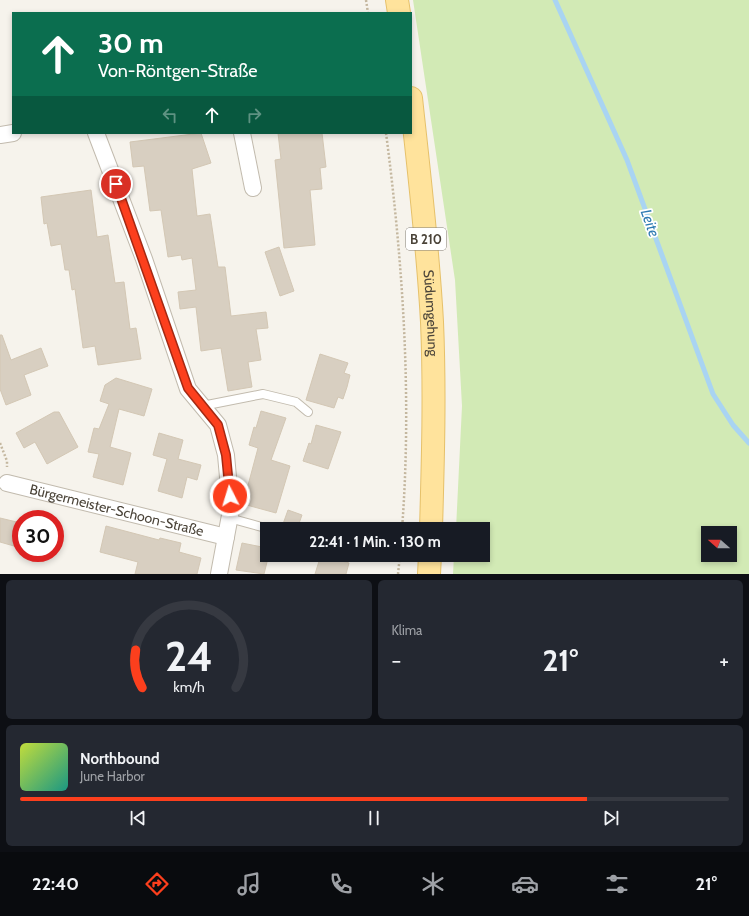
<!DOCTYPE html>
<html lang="de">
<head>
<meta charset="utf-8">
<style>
	body { margin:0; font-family:Cabin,sans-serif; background:#242831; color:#f1f3f6; height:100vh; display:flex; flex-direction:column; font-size:15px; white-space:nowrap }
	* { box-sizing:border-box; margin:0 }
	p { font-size:13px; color:#9ea1a6 }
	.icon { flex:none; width:22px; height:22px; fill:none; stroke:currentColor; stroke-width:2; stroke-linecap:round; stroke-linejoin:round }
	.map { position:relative; height:574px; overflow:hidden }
	.drawer { display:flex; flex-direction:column; gap:6px; padding:6px; background:#0d0f14; flex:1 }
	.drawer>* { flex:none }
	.hud { position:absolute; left:12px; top:12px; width:400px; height:122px; border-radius:0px; box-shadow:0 2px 6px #0003; background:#0b6e4f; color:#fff; overflow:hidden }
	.needle { width:26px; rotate:291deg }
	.tools { position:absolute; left:701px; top:526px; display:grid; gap:8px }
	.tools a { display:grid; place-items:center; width:36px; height:36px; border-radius:0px; background:#171b24; box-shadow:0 2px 6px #0003; font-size:20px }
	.speed { position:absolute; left:12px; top:510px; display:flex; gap:8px; font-size:20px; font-weight:700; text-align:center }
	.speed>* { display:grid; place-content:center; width:52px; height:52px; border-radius:50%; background:#171b24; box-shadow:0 2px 6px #0003; line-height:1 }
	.speed .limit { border:6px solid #d22; background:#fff; color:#111 }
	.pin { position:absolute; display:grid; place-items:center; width:34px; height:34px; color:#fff; margin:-17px; border:2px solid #fff; border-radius:50%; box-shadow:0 1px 4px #0007 }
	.me { position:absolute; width:44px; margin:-22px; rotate:355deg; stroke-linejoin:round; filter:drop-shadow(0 0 3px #0008) }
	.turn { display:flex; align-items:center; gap:14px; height:84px; padding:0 20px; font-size:18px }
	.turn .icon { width:52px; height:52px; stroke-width:2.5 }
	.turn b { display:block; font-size:28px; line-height:34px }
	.lanes { display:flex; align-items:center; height:38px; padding:0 20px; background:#0003; justify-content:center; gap:20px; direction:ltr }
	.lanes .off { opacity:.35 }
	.big { font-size:30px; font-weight:700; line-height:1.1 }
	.drawer .widget { flex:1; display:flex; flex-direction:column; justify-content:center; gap:6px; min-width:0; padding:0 14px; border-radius:6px; background:#242831 }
	.drawer .dial { align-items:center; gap:0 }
	.dial svg { height:104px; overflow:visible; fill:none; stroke:#363941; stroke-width:7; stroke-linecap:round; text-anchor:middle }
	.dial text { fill:#f1f3f6; stroke:none }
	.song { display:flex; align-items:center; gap:12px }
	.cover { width:48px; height:48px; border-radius:6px; background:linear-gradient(135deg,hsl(70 70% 55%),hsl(170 70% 35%)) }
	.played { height:4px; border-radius:2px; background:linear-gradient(90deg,#fc3f1d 80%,#363941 80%) }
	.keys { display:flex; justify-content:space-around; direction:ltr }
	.heat { display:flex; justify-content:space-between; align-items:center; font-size:22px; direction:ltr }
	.drawer .tiles { flex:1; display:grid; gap:6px; grid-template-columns:1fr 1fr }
	.widget:last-child { grid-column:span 2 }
	.trip { position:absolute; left:260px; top:522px; width:230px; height:40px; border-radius:0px; background:#171b24; box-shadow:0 2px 6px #0003; font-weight:700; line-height:40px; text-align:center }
	.dock { display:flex; height:64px; justify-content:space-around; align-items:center; background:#090b0e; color:#9ea1a6 }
	.dock .icon { width:28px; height:28px }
	.dock .selected { color:#fc3f1d }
	.dock b { font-size:18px; color:#f1f3f6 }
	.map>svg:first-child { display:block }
	.green { fill:#d2eab5; fill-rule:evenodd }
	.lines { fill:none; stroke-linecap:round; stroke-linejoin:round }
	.stream { stroke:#a9d4f2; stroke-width:5 }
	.building { fill:#d8cfc1; stroke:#d3c7b4 }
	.lane-casing { stroke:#c2bbae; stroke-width:10 }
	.street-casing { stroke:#c2bbae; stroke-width:18 }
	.primary-casing { stroke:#e6c16a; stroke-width:24 }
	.path { stroke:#c4b79f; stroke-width:2.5; stroke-dasharray:2 2; stroke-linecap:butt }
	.lane { stroke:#fff; stroke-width:8 }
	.street { stroke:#fff; stroke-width:16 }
	.primary { stroke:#ffe39c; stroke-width:22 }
	.route-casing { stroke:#a42913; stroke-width:10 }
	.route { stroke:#fc3f1d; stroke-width:7 }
	.labels { text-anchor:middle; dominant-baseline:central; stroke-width:3.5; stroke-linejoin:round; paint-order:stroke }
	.shield { fill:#fff; stroke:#817c74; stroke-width:1 }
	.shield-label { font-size:13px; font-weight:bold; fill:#4b4439 }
	.street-label { font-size:14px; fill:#4b4439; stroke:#fff }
	.water-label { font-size:15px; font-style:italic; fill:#2e7ab2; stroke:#fff }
</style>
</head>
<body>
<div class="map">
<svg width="749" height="574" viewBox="0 0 749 574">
	<rect width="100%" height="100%" fill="#f6f3ec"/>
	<path class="green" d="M413 0H749V574H453L454 555H483V529H456L462 406 455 280ZM708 533H730V555H708Z"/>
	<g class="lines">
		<polyline class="stream" points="555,0 627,160 713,394 733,425 749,443"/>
	</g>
	<g class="building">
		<polygon points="201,133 211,163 192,169 197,216 210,214 218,267 225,267 231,316 266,312 268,328 256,329 261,360 248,362 252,387 228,391 221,348 201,351 196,307 180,309 178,292 196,290 192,258 182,260 181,255 168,257 161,210 150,211 144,166 133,167 130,142"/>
		<polygon points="278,133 322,133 326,167 320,168 322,189 310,190 315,245 284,248 275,160 281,159"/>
		<polygon points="91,190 97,237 108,235 115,283 124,282 130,329 136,328 141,359 98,365 95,346 83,348 75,289 72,290 69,270 65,270 61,244 51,246 47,223 44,224 41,197"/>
		<polygon points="279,247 294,291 280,296 265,252"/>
		<polygon points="0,335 2,335 11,360 41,348 48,366 24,375 31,395 6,405 0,389"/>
		<polygon points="320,354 348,363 344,373 350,375 347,387 343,399 338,397 334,408 306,400"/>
		<polygon points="116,378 152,389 144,416 119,409 110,447 131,453 123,485 93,477 99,454 88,452 94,428 99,429 109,404 100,401 105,385"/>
		<polygon points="261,411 286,418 271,460 290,466 276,513 243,504 258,448 249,445 254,427 256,428"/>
		<polygon points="54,412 59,412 78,447 47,464 35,442 24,448 16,433"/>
		<polygon points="316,425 341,432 328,469 303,461 309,443 311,444"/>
		<polygon points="159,433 183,440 178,459 201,465 197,480 187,477 182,498 158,491 167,459 153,455"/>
		<polygon points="288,510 302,515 297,529 283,524"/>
		<polygon points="0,518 21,523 21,548 0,542"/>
		<polygon points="106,526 159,540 160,538 181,543 179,552 201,558 197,574 135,574 138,562 100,552"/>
		<polygon points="242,543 267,548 267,562 264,574 236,570"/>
		<polygon points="321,555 349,563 346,574 315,574"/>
	</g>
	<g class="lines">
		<g class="lane-casing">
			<g id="lane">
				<polyline points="202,406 263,394 296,402 308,412"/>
				<polyline points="229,518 269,529"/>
			</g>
		</g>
		<g class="street-casing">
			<g id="street">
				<polyline points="96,133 144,259 188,389 218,425 226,455 231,510 219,574"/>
				<polyline points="242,133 253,188"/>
				<polyline points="0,135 13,133"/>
				<path id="s1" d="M7 483 226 537"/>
			</g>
		</g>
		<g class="primary-casing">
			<g id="primary">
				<polyline points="397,0 399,13"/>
				<path id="s2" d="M411 98C419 173 428 247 432 322 435 391 433 460 431 529"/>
				<polyline points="429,574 430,555"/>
			</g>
		</g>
		<g class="path">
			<polyline points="366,0 368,13"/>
			<path d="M386 133C403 263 412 398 402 529"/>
			<polyline points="0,443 7,461 7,467"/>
			<polyline points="398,574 400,555"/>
		</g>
		<use href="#lane" class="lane"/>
		<use href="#street" class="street"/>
		<use href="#primary" class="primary"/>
	</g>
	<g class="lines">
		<g class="route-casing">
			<polyline id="route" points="116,184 188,388 218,425 226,455 230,496"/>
		</g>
		<use href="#route" class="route"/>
	</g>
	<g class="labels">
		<rect class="shield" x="406" y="228" width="40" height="22" rx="3"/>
		<g class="shield-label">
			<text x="426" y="239">B 210</text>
		</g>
		<g class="street-label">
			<text stroke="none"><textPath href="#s2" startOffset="216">Südumgehung</textPath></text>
			<text stroke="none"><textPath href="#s1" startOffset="113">Bürgermeister-Schoon-Straße</textPath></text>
		</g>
		<g class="water-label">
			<text transform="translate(650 223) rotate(70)">Leite</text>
		</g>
	</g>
</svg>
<div class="tools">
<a><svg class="needle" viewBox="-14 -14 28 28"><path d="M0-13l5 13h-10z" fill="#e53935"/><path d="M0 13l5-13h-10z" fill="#9ea1a6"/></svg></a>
</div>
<div class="speed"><div class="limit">30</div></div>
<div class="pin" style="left:116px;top:184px;background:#d93025"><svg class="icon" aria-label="arrive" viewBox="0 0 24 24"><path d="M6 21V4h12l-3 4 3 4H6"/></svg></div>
<svg class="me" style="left:230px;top:496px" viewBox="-20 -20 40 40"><circle r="17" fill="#fc3f1d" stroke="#fff" stroke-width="3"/><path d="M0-11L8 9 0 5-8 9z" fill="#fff"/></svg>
<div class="trip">22:41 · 1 Min. · 130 m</div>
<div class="hud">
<div class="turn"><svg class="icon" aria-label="ahead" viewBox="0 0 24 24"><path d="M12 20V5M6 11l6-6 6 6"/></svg><div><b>30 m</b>Von-Röntgen-Straße</div></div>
<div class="lanes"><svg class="icon off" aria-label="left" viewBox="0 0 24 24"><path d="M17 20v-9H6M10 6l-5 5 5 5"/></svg><svg class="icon" aria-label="ahead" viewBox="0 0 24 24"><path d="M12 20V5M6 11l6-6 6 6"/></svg><svg class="icon off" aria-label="right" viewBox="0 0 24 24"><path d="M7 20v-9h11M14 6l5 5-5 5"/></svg></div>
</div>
</div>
<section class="drawer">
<div class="tiles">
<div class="widget dial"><svg viewBox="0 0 100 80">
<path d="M14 69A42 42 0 1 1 86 69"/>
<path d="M14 69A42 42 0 0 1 9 40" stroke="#fc3f1d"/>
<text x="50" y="56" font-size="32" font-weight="700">24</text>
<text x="50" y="72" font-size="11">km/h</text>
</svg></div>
<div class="widget"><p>Klima</p>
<div class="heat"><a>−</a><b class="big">21°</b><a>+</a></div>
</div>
<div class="widget">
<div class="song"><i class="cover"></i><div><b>Northbound</b><p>June Harbor</p></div></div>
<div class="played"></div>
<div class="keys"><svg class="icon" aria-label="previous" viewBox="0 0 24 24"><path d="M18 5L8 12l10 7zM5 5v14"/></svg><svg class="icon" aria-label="pause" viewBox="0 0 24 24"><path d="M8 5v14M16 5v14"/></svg><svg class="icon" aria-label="next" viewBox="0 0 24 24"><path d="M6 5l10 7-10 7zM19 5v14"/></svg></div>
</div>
</div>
</section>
<nav class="dock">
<b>22:40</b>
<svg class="icon selected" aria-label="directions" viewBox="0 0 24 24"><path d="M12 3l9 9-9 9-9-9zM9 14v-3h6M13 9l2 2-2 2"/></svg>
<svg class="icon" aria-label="music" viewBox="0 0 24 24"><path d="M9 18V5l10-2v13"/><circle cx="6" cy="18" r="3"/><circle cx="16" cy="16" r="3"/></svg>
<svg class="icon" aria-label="phone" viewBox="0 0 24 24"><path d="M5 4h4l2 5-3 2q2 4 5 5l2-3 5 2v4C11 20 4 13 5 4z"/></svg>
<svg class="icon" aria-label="climate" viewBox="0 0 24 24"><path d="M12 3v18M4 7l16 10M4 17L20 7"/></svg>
<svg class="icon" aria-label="car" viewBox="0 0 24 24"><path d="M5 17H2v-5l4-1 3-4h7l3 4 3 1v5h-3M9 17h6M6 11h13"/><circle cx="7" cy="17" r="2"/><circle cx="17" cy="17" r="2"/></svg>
<svg class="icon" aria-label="filters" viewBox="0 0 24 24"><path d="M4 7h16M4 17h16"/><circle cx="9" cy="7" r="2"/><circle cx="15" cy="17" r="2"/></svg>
<b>21°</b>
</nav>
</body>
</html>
